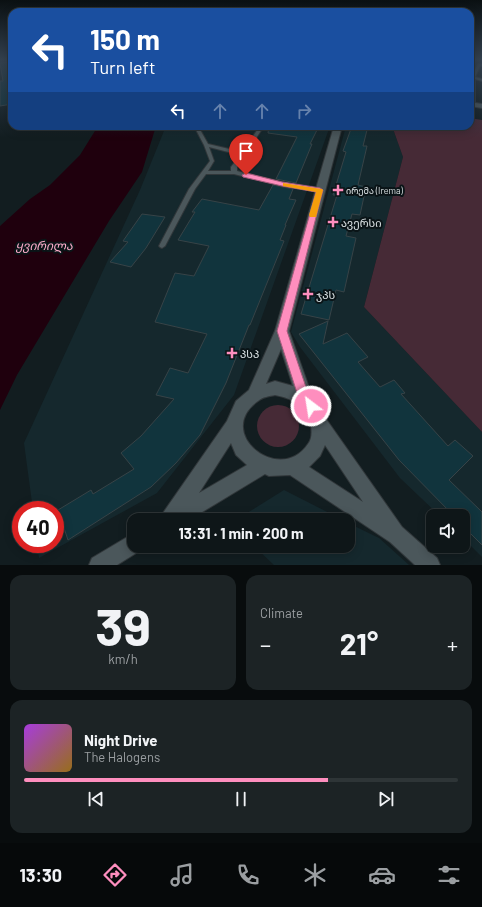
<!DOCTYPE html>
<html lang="en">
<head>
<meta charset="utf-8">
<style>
	body { margin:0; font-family:Barlow,"Noto Sans Georgian",sans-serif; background:#1c2325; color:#f1f3f6; height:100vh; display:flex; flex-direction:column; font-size:15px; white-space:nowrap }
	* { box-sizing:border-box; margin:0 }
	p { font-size:13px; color:#9b9fa2 }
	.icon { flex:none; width:22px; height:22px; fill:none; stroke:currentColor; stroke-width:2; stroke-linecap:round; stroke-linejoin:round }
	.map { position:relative; height:565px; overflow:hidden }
	.details { display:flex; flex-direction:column; gap:10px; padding:10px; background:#080c0d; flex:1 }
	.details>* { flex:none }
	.banner { position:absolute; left:8px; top:8px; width:466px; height:122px; border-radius:12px; box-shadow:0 2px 10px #0003,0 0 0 1px #2e3537; background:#1a4fa0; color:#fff; overflow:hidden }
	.fabs { position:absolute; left:426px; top:509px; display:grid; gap:8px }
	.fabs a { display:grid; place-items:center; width:44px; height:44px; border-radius:8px; background:#0e1618; box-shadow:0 2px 10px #0003,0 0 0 1px #2e3537; font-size:20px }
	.speed { position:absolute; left:12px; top:501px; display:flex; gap:8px; font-size:20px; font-weight:700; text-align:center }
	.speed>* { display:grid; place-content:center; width:52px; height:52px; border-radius:50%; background:#0e1618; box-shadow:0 2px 10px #0003,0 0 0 1px #2e3537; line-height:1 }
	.speed .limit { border:6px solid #d22; background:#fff; color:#111 }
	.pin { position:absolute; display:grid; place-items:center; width:34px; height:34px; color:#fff; margin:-41px -17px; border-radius:50% 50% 50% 0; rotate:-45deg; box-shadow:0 0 4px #0007 }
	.pin .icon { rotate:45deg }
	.me { position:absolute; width:44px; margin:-22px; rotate:329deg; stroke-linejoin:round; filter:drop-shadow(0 0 3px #0008) }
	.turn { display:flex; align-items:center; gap:14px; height:84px; padding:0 16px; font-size:18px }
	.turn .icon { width:52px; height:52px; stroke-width:2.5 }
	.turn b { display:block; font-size:28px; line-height:34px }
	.lanes { display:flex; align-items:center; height:38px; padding:0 16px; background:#0003; justify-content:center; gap:20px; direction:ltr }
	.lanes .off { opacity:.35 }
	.big { font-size:30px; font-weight:700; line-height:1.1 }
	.details .widget { flex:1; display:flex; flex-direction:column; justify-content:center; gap:6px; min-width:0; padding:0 14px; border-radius:12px; background:#1c2325 }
	.details .dial { align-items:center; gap:0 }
	.dial b { font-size:52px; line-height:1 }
	.song { display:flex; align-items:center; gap:12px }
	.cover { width:48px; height:48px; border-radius:6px; background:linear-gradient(135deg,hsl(280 70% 55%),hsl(40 70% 35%)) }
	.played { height:4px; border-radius:2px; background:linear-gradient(90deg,#fe8ebe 70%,#2e3537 70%) }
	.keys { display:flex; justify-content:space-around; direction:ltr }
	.heat { display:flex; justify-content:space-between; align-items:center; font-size:22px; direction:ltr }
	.details .tiles { flex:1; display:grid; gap:10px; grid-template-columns:1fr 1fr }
	.widget:last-child { grid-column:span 2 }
	.trip { position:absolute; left:127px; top:513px; width:228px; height:40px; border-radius:12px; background:#0e1618; box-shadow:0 2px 10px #0003,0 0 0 1px #2e3537; font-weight:700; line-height:40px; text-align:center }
	.menu { display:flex; height:64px; justify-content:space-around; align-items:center; background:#06090a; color:#9b9fa2 }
	.menu .icon { width:28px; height:28px }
	.menu .active { color:#fe8ebe }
	.menu b { font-size:18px; color:#f1f3f6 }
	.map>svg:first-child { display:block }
	.built { fill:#15282d }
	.green { fill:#462a36 }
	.water { fill:#1f000d }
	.building { fill:#11343d; stroke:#374347 }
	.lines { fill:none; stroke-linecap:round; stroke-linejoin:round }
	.service-casing { stroke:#31373a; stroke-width:2 }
	.minor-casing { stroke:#31373a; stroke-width:2 }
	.tertiary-casing { stroke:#31373a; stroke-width:2 }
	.service { fill:#4b575b; fill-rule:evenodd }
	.minor { fill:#4b575b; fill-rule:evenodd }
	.tertiary { fill:#4b575b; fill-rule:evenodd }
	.route { fill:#fe8ebe; stroke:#a55c7c }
	.slow { fill:#f59e0b }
	.poi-dot { fill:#fe8ebe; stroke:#0a1417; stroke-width:1.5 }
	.labels { text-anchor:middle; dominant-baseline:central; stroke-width:4; stroke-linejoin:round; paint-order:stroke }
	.far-poi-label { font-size:9px; fill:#dbe2e4; stroke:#0a1417; text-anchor:start }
	.poi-label { font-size:11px; fill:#dbe2e4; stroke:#0a1417; text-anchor:start }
	.water-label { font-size:12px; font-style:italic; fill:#fdadcc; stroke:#0a1417 }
</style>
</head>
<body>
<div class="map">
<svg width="482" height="565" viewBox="0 0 482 565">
	<rect width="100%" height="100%" fill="#121d20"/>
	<g class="built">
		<polygon points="166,126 330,126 234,395 157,493 39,558 37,544 55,544 55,510 33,510 24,443 140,190"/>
		<polygon points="346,126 392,126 403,157 364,307 482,432 482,557 463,538 463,516 440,516 400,478 300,347 291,332"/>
		<polygon points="284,490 343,520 236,520"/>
		<polygon points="348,523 379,538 409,565 274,565 254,546 348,546"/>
	</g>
	<g class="green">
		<polygon points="470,118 482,120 482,432 364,307 403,157 392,126 470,126"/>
		<circle cx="278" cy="426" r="21"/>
	</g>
	<polygon class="water" points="98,126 156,126 142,172 109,221 17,375 0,410 0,226 30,199 50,185 80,155"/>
	<g class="building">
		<polygon points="12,62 12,104 0,106 0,81 3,81 0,63"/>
		<polygon points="269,126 319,126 310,144 312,144 296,183 276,179 297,137 268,133"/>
		<polygon points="352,126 368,126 363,146 367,146 358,185 366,187 360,215 352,214 346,236 356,238 344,292 336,290 329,320 301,314 337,195 333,195 346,152 343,151"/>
		<polygon points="273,185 293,189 289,199 296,200 285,225 286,225 280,240 284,241 250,325 249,325 226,383 200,435 176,463 151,487 68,540 58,510 91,490 93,494 134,469 121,453 141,436 174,399 156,395 170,368 188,373 207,334 155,322 175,273 194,276 209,246 178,240 195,212 192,212 202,199 259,210"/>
		<polygon points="142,214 165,217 146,248 131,267 110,262 128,242 123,241"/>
		<polygon points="328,321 323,344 347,333 368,357 358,362 380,387 394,380 405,393 401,394 448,446 455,440 473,456 449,480 482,512 482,545 463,526 463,516 454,516 399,460 299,334"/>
	</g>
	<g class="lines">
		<g class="service-casing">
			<g id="service">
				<polygon points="478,64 482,64 482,66 480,66 475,77 482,79 482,81 475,79 475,104 473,105 471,104 471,78 470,77 470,75 472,76"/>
				<path d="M194 126H198L208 144 242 152 260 126H264L237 167V171L282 182 320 188 323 190 320 192 282 186 234 174H206L195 189 165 246 162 248 160 247 159 246 189 189 210 161 204 145ZM209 147 240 155 231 167V171H208L214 161Z"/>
			</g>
		</g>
		<g class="minor-casing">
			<polygon id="minor" points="470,102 482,104 482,108 470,106"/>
		</g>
		<g class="tertiary-casing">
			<g id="tertiary">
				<path d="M334 126H342L289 331 312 396 321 408 326 419 402 527 437 558 440 565H415L390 542 290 475 269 476 265 474 189 520H160L163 513 227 421 236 401 249 390 275 331ZM281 349 293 386 275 381 266 384ZM275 395C292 398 309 407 311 426 312 432 312 439 308 444 280 486 213 433 258 401 262 397 270 396 275 395ZM231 443 236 455 247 465 199 493ZM325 445 363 502 309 467 320 456Z"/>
				<polygon points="134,533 134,546 143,546 141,550 117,565 89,565 92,558"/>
			</g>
		</g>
		<use href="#service" class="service"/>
		<use href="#minor" class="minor"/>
		<use href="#tertiary" class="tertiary"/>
	</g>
	<linearGradient id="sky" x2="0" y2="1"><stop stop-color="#0a1012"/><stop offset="0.43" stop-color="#33404e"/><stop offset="1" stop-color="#33404e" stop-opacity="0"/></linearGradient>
	<rect width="482" height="138" fill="url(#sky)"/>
	<polygon class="route" points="246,173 282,182 320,188 323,190 287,331 309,396 317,406 315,410 311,411 307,410 299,399 277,331 316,192 282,186 243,177 242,175"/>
	<polygon class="slow" points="283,183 322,189 323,190 316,217 310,217 309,215 316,192 283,186"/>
	<g class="poi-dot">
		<path d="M336 184h4v4h4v4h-4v4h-4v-4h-4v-4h4z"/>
		<path d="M331 216h4v4h4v4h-4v4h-4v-4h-4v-4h4z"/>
		<path d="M306 288h4v4h4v4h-4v4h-4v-4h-4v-4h4z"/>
		<path d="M230 347h4v4h4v4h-4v4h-4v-4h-4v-4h4z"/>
	</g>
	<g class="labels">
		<g class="far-poi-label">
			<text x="346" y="190">ირემა (Irema)</text>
		</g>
		<g class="poi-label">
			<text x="341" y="222">ავერსი</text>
			<text x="316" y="294">ჯპს</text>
			<text x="240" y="353">პსპ</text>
		</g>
		<g class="water-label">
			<text x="44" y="245">ყვირილა</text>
		</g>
	</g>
</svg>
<div class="fabs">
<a><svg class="icon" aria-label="sound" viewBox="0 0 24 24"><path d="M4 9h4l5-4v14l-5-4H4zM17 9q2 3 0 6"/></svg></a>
</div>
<div class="speed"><div class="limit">40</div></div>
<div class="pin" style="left:246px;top:175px;background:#d93025"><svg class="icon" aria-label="arrive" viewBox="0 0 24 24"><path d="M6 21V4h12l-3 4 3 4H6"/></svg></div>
<svg class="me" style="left:311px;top:406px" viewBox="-20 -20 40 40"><circle r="17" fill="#fe8ebe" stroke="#fff" stroke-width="3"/><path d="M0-11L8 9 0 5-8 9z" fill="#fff"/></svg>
<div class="trip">13:31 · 1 min · 200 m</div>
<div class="banner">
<div class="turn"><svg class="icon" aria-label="left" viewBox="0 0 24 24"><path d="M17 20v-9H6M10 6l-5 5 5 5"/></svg><div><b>150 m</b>Turn left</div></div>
<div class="lanes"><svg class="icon" aria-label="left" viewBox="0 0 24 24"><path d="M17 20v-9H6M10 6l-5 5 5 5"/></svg><svg class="icon off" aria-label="ahead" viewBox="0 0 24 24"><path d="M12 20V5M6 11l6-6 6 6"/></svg><svg class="icon off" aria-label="ahead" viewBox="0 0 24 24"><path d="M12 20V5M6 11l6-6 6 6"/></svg><svg class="icon off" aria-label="right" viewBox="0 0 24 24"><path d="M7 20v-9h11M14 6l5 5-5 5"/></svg></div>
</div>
</div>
<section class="details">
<div class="tiles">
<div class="widget dial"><b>39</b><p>km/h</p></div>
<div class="widget"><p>Climate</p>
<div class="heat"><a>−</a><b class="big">21°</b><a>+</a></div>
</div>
<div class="widget">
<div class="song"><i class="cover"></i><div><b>Night Drive</b><p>The Halogens</p></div></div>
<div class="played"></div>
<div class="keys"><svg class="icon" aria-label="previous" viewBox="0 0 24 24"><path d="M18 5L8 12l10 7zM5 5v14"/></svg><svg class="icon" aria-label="pause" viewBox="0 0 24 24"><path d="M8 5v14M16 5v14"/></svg><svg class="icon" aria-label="next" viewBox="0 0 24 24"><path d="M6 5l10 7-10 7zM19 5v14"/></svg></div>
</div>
</div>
</section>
<nav class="menu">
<b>13:30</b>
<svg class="icon active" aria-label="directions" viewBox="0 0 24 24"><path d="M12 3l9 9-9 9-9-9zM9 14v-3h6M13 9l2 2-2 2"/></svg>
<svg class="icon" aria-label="music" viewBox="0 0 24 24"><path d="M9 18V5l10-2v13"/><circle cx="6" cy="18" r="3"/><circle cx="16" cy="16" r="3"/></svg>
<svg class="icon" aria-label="phone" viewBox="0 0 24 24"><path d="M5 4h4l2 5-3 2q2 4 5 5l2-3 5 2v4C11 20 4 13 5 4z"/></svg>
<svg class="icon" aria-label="climate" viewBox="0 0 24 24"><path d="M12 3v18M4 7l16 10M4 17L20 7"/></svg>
<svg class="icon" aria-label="car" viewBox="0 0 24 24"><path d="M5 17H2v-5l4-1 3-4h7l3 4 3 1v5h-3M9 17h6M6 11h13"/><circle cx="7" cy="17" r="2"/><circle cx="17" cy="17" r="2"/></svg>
<svg class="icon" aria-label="filters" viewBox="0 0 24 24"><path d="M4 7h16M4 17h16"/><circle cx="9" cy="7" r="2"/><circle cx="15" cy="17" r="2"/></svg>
</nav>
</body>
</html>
